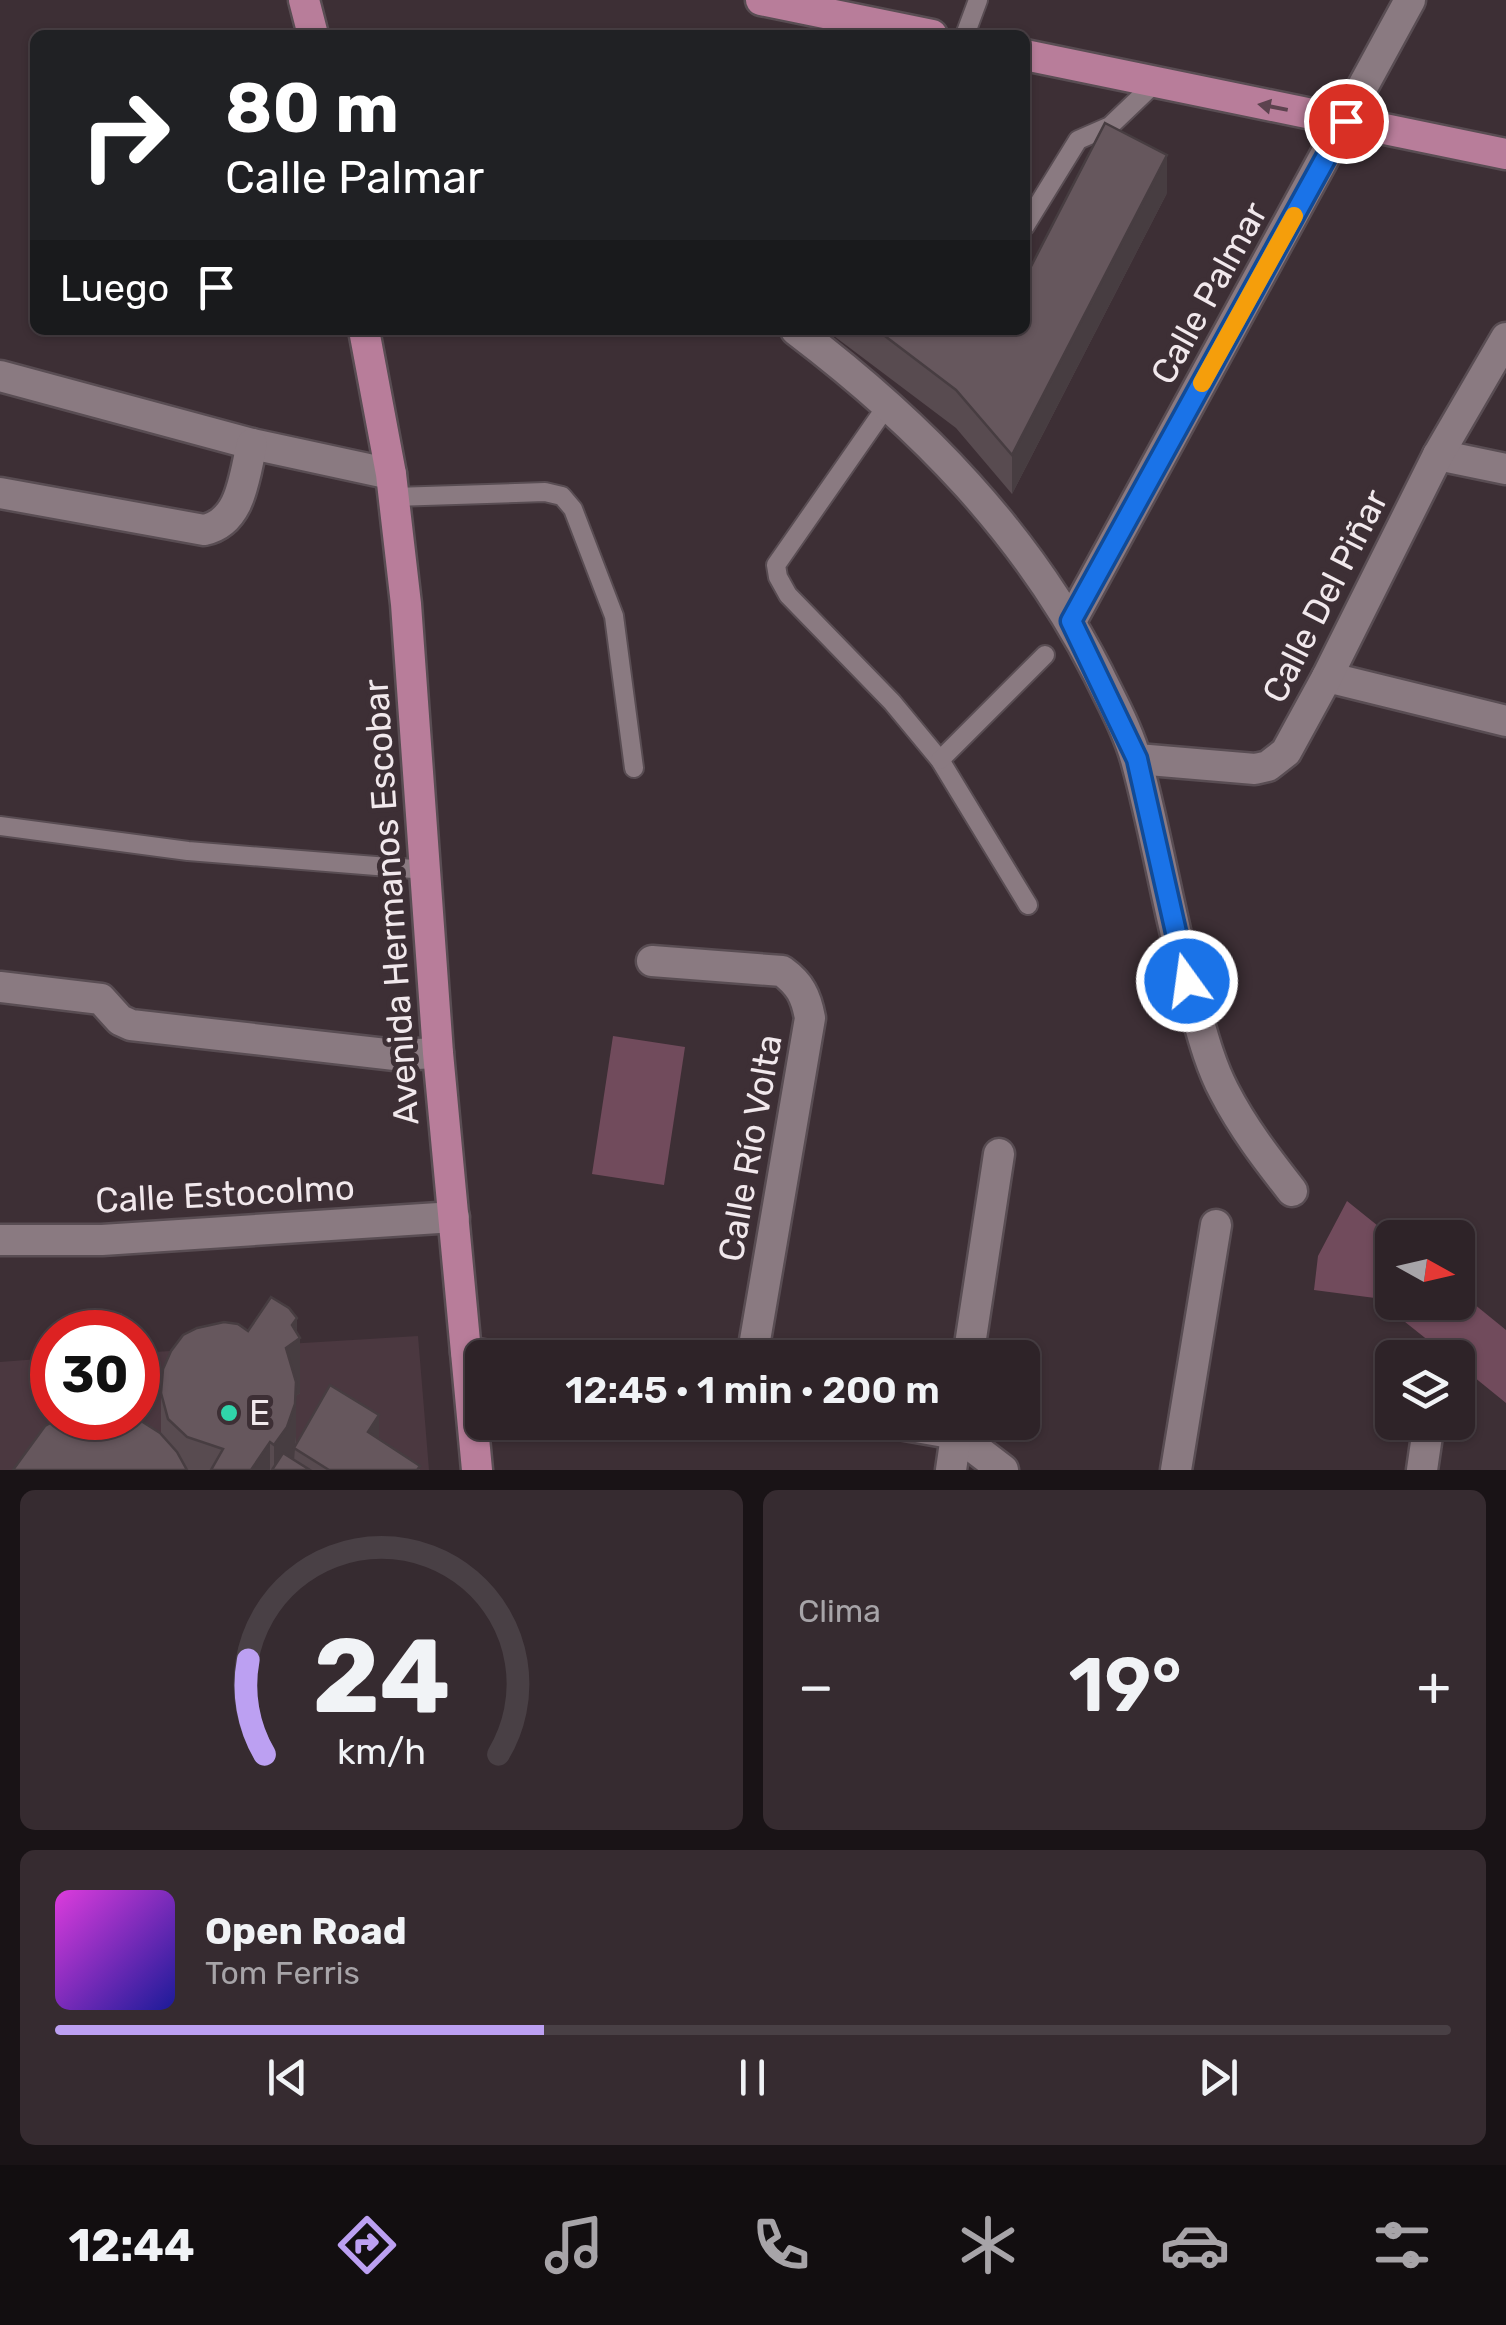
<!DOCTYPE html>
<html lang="es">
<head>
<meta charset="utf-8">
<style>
	body { margin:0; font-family:Rubik,sans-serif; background:#362b30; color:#f1f3f6; height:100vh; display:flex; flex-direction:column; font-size:38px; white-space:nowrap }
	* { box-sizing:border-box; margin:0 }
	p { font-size:32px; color:#a7a4a8 }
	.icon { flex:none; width:55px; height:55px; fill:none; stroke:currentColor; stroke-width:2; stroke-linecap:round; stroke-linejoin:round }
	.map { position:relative; height:1470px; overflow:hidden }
	.panel { display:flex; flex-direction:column; gap:20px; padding:20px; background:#191316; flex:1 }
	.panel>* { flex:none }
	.guide { position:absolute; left:30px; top:30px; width:1000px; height:305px; border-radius:15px; box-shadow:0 2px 8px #0004,0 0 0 2px #494045; background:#202124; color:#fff; overflow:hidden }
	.needle { width:65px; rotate:98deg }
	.buttons { position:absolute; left:1375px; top:1220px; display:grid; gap:20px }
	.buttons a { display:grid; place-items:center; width:100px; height:100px; border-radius:15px; background:#2e2328; box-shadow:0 2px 8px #0004,0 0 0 2px #494045; font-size:50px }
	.speed { position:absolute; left:30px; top:1310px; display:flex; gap:20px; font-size:50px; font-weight:700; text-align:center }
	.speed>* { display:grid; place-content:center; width:130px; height:130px; border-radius:50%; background:#2e2328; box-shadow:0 2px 8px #0004,0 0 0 2px #494045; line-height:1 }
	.speed .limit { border:15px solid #d22; background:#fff; color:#111 }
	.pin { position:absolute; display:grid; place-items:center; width:85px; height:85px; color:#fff; margin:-42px; border:5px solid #fff; border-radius:50%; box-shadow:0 2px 10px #0007 }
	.me { position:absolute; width:110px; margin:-55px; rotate:346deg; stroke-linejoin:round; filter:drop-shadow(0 0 8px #0008) }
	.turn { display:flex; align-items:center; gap:35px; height:210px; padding:0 30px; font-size:45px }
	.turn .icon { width:130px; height:130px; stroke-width:2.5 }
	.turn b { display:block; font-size:70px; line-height:85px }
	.then { display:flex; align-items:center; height:95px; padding:0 30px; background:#0003; gap:20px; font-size:38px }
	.big { font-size:75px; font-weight:600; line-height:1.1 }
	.panel .card { flex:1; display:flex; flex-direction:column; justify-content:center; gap:15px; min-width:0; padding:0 35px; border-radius:15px; background:#362b30 }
	.panel .dial { align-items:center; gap:0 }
	.dial svg { height:260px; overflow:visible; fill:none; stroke:#494045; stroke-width:7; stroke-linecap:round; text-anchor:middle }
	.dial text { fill:#f1f3f6; stroke:none }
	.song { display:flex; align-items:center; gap:30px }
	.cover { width:120px; height:120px; border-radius:15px; background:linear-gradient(135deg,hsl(300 70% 55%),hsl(240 70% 35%)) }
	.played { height:10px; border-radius:5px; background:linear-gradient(90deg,#bca0f2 35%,#494045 35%) }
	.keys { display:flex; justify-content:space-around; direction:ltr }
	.heat { display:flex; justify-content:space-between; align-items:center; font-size:55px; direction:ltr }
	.panel .tiles { flex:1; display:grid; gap:20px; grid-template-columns:1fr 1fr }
	.card:last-child { grid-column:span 2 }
	.trip { position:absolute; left:465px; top:1340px; width:575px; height:100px; border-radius:15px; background:#2e2328; box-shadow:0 2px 8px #0004,0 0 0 2px #494045; font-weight:600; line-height:100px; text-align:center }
	.tabs { display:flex; height:160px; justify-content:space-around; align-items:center; background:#120e10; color:#a7a4a8 }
	.tabs .icon { width:70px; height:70px }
	.tabs .current { color:#bca0f2 }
	.tabs b { font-size:45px; color:#f1f3f6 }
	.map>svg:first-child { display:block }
	.built { fill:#4b3840 }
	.green { fill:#714b5c }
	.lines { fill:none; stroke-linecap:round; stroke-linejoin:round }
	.lane-casing { stroke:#594d53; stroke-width:22 }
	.street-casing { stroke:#594d53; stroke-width:35 }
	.primary-casing { stroke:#594d53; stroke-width:35 }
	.lane { stroke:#8a7a81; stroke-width:18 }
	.street { stroke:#8a7a81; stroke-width:30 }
	.primary { stroke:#b87d9a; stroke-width:30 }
	.wall { fill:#584b50 }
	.shaded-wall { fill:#473d41 }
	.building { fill:#66575d; stroke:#473d41; stroke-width:2.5 }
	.oneway { fill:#5c424e }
	.route-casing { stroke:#114b97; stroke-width:25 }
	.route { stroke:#1a73e8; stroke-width:18 }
	.slow { stroke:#f59e0b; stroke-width:18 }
	.poi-dot { fill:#30d4aa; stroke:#3d2f35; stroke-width:4 }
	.labels { text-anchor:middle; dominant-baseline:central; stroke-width:10; stroke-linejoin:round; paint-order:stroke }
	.street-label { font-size:35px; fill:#f1e8ec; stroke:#3d2f35 }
	.poi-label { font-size:35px; fill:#f1e8ec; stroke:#3d2f35; text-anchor:start }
</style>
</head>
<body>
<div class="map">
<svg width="1506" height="1470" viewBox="0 0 1506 1470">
	<rect width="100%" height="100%" fill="#3d2f35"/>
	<polygon class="built" points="418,1336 429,1470 0,1470 0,1362 52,1358 52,1418 138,1418 138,1353"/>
	<g class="green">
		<polygon points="613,1036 685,1047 664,1185 592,1174"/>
		<polygon points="1347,1201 1393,1238 1392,1302 1458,1302 1458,1291 1506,1330 1506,1403 1458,1364 1458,1358 1449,1357 1375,1298 1314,1290 1318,1256"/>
	</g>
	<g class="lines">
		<g class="lane-casing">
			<g id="lane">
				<polyline points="965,35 978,0"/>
				<polyline points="1025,226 1078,140 1110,126 1155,83"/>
				<polyline points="886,407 776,565 778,577 788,595 892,702 940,760 1028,905"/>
				<polyline points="394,497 545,492 562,496 573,509 614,616 634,768"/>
				<polyline points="940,760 1045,655"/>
				<polyline points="0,826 188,851 426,870"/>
			</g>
		</g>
		<g class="street-casing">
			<g id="street">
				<path d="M796 330C921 425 1026 532 1098 673 1112 702 1129 732 1137 763 1158 841 1170 921 1192 998 1201 1029 1209 1063 1224 1091 1243 1128 1267 1159 1292 1191"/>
				<polyline points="0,376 252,444 391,474"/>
				<polyline points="1438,455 1506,469"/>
				<path d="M0 493 204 530C242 522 244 476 252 444"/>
				<polyline points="1071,621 1410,0"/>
				<polyline points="1327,677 1506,721"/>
				<polyline points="1137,759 1255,769 1268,766 1286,752 1327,677 1438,455 1506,338"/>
				<path d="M652 961 782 971C800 984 806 996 810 1018L752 1358"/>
				<polyline points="0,987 101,999 120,1020 131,1025 395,1055 438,1053"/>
				<polyline points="0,1240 102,1240 454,1217"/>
				<polyline points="466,1352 500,1358"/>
				<polyline points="968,1358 999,1154"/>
				<polyline points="888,1422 956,1434 1003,1470"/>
				<polyline points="951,1470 958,1422"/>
				<polyline points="1176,1470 1216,1225"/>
				<polyline points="1422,1470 1429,1422"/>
			</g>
		</g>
		<g class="primary-casing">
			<g id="primary">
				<polyline points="304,0 313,35"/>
				<polyline points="761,0 932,35"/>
				<polyline points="1025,55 1506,154"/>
				<polyline points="364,330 391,474 406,604 438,1053 477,1470"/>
			</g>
		</g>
		<use href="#lane" class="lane"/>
		<use href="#street" class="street"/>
		<use href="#primary" class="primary"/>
	</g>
	<g class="wall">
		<polygon points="1167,193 1012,494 956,428 826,330 1025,330"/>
		<polygon points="248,1331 297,1334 300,1393 296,1396 296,1445 379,1439 420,1470 13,1470 51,1422 49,1356 52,1356 52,1418 138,1418 138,1352 141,1380 141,1421 161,1434 161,1393"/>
	</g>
	<g class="shaded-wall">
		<polygon points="1167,155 1167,193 1012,494 1012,455"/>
		<polygon points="297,1318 297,1340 300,1338 300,1393 296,1396 296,1436 294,1461 274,1470 274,1445 286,1348 292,1325"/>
		<polygon points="379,1415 379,1444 368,1432"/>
		<polygon points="270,1442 270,1470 251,1470"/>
	</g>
	<g class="building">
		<polygon points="1105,123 1167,155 1012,455 956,390 877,330 1025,330 1025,278"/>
		<polygon points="271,1297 289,1308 297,1318 292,1325 300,1338 286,1348 296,1382 295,1404 287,1427 274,1445 270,1442 251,1470 211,1470 223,1449 187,1437 168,1419 161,1393 163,1369 171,1351 183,1335 197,1328 224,1322 238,1324 248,1331"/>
		<polygon points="121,1314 122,1332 76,1332 75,1318"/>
		<polygon points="138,1352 140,1352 141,1380 138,1380"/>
		<polygon points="49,1356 52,1356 52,1383"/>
		<polygon points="330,1385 379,1415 368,1432 420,1466 417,1470 329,1470 294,1448"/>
		<polygon points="59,1418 133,1418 138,1419 160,1433 177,1452 187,1470 13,1470 45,1426"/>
		<polygon points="283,1453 310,1470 272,1470"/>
	</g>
	<defs><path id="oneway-solid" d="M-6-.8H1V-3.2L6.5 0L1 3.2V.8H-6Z" transform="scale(2.5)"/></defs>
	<use class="oneway" href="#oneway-solid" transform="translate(1273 107) rotate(-169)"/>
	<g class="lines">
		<g class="route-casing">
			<polyline id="route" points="1187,981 1137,759 1071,621 1346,121"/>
		</g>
		<use href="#route" class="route"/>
		<polyline class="slow" points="1202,383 1294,216"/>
	</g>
	<circle class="poi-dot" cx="229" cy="1413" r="10"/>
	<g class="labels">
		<g class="street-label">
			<text transform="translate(1209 293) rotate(-61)">Calle Palmar</text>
			<text transform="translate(1325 596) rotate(-63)">Calle Del Piñar</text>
			<text transform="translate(391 902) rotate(-94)">Avenida Hermanos Escobar</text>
			<text transform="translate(750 1148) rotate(-80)">Calle Río Volta</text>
			<text transform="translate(225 1194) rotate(-3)">Calle Estocolmo</text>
		</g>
		<g class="poi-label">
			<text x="249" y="1413">E</text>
		</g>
	</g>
</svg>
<div class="buttons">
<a><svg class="needle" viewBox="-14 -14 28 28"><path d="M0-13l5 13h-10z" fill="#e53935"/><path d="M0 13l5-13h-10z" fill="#a7a4a8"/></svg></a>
<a><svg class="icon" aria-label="layers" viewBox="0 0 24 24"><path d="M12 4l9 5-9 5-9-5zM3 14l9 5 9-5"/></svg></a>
</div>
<div class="speed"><div class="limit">30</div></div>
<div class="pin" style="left:1346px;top:121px;background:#d93025"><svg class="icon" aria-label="arrive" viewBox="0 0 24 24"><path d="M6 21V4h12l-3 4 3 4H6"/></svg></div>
<svg class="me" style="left:1187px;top:981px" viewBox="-20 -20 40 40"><circle r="17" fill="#1a73e8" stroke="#fff" stroke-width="3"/><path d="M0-11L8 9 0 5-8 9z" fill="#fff"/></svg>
<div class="trip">12:45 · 1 min · 200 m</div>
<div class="guide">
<div class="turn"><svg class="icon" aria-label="right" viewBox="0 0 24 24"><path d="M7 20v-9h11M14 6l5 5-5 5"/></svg><div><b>80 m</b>Calle Palmar</div></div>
<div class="then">Luego<svg class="icon" aria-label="arrive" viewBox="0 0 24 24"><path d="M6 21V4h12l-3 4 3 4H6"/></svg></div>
</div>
</div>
<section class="panel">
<div class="tiles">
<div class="card dial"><svg viewBox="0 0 100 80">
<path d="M14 69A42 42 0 1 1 86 69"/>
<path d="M14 69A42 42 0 0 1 9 40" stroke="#bca0f2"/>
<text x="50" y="56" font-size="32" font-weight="700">24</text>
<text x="50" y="72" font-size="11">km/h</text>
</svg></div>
<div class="card"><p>Clima</p>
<div class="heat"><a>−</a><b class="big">19°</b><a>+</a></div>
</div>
<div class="card">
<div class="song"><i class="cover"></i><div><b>Open Road</b><p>Tom Ferris</p></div></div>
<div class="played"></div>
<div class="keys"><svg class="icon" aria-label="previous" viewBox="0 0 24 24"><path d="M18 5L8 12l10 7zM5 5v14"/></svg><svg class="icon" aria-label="pause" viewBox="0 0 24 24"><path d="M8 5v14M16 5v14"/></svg><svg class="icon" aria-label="next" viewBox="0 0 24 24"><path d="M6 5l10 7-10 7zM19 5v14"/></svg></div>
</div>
</div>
</section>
<nav class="tabs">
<b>12:44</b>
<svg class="icon current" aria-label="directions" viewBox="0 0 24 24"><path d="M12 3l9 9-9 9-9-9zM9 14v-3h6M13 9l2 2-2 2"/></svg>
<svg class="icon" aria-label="music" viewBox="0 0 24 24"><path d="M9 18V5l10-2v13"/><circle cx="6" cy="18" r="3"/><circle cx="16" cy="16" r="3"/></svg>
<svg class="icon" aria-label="phone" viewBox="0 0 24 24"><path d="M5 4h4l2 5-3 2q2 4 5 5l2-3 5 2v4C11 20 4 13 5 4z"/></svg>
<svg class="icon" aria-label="climate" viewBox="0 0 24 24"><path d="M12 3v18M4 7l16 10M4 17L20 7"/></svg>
<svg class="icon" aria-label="car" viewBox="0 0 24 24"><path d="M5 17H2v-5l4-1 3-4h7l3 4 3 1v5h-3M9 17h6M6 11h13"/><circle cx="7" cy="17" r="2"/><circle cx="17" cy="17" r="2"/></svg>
<svg class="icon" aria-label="filters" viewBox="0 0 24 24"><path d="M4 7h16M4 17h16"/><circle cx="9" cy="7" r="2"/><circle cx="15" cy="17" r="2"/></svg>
</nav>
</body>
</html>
